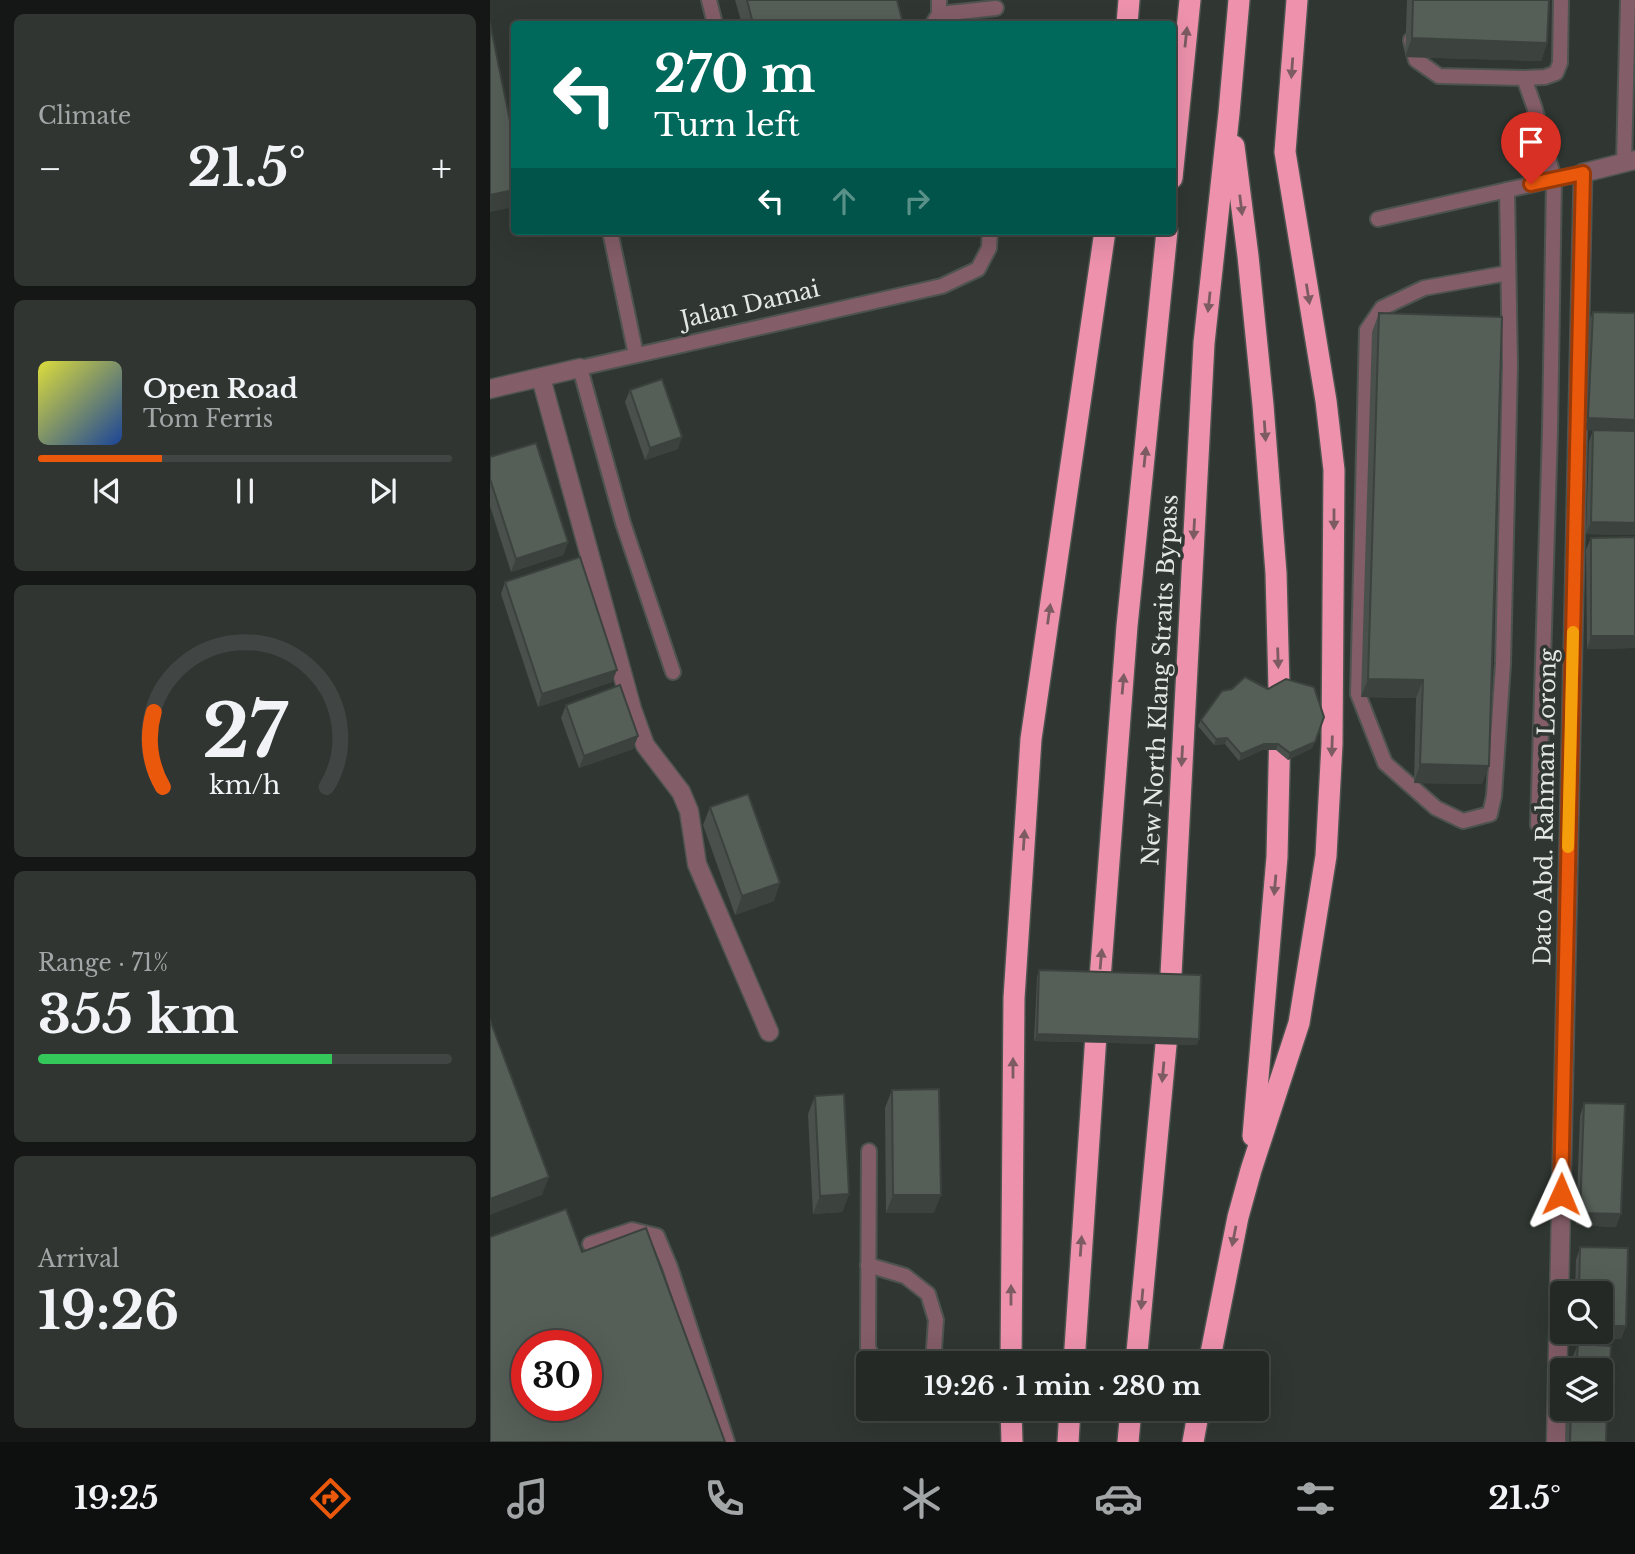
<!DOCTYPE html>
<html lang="en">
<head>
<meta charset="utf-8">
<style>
	body { margin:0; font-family:"Libre Baskerville",serif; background:#303532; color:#f1f3f6; height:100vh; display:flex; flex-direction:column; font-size:26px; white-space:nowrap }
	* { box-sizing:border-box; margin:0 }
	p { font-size:23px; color:#a3a6a7 }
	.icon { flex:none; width:38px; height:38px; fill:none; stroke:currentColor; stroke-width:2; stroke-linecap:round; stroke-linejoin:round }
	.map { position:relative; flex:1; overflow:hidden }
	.sheet { display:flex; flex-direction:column; gap:14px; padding:14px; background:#141715; width:490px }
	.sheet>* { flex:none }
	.guide { position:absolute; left:21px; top:21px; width:665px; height:214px; border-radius:7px; box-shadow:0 7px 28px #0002,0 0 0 2px #414543; background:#00695c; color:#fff; overflow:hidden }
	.buttons { position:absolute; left:1060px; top:1281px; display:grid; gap:14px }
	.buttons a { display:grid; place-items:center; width:63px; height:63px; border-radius:7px; background:#242926; box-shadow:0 7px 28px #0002,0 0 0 2px #414543; font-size:35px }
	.speed { position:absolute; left:21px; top:1330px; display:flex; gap:14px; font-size:35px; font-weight:700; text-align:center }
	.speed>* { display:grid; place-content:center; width:91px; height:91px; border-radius:50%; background:#242926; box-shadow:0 7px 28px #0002,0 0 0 2px #414543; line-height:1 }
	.speed .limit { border:10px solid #d22; background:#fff; color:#111 }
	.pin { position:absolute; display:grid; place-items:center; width:60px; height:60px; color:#fff; margin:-72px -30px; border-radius:50% 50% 50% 0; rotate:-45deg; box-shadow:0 0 7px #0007 }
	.pin .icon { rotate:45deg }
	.me { position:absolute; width:77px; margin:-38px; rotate:1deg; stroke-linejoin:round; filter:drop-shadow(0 0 5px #0008) }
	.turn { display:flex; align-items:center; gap:24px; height:147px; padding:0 28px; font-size:32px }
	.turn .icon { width:91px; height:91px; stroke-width:2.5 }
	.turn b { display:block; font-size:49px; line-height:60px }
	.lanes { display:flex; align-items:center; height:66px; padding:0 28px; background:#0003; justify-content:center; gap:35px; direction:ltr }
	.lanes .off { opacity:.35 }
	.big { font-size:52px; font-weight:800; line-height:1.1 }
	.sheet .card { flex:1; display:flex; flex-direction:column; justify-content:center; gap:10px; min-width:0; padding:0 24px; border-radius:10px; background:#303532 }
	.sheet .dial { align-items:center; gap:0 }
	.dial svg { height:182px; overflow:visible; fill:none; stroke:#414543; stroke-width:7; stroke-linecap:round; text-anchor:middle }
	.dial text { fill:#f1f3f6; stroke:none }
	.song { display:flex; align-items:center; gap:21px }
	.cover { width:84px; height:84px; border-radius:10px; background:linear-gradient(135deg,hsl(60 70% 55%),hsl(220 70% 35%)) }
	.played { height:7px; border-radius:4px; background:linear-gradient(90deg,#ea580c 30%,#414543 30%) }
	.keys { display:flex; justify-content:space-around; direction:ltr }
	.heat { display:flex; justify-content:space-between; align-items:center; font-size:38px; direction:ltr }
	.charge { height:10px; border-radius:5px; background:linear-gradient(90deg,#34c759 71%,#414543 0) }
	.trip { position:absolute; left:366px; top:1351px; width:413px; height:70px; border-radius:7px; background:#242926; box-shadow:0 7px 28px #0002,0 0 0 2px #414543; font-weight:800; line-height:70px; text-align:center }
	.menu { display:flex; height:112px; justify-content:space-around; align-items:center; background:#0e100f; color:#a3a6a7 }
	.menu .icon { width:49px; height:49px }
	.menu .selected { color:#ea580c }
	.menu b { font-size:32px; color:#f1f3f6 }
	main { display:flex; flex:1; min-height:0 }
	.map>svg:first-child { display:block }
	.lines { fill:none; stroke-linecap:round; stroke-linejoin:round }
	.lane-casing { stroke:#4d534e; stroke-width:18 }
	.street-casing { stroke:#4d534e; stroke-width:21 }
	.highway-casing { stroke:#4d534e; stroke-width:24 }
	.lane { stroke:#835d68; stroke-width:14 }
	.street { stroke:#835d68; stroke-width:18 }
	.highway { stroke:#ed91ad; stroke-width:21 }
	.wall { fill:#4a514c }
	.shaded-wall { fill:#3c423e }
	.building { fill:#565e58; stroke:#3c423e; stroke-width:2; fill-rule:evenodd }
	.oneway { fill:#7c5b63 }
	.route-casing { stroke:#983908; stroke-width:18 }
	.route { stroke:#ea580c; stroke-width:12 }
	.slow { stroke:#f59e0b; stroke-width:12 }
	.labels { text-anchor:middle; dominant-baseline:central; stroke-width:7; stroke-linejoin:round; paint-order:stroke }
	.street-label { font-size:23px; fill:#e3e8e4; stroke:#303732 }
</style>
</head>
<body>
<main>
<section class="sheet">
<div class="card"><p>Climate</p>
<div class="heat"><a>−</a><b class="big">21.5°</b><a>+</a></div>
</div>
<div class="card">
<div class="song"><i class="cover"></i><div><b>Open Road</b><p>Tom Ferris</p></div></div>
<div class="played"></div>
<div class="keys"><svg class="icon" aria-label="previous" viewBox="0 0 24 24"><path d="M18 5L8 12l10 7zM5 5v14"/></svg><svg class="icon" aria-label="pause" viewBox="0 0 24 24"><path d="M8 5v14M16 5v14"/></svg><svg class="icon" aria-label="next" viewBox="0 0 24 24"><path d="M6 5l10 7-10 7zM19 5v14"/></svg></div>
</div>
<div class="card dial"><svg viewBox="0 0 100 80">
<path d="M14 69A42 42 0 1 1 86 69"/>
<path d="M14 69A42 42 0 0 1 10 36" stroke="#ea580c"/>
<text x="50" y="56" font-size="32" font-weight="700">27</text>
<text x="50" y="72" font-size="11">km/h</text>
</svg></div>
<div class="card"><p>Range · 71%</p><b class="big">355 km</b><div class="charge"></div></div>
<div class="card"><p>Arrival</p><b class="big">19:26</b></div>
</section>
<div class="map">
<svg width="1145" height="1442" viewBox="0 0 1145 1442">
	<rect width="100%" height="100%" fill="#303732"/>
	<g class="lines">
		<g class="lane-casing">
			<g id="lane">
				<polyline points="219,0 225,24"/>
				<polyline points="449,0 449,14"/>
				<polyline points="443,24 449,14 506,8"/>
				<polyline points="921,40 926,60 949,76 1034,78 1055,77 1066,73 1070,63 1071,0"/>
				<polyline points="1034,78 1044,106 1064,179 1060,431 1048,825"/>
				<polyline points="1134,162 1138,0"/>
				<polyline points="1017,190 1020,365 1013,664 1004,796 1000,814 973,821 946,808 895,763 868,694 877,330 892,308 934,288 1018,273"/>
				<polyline points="888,219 1093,173"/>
				<polyline points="120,231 146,355"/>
				<polyline points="183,672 133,523 90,368 452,286 488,269 499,248 500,231"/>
				<polyline points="379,1151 378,1348 386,1363"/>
				<polyline points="100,1244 142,1230 167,1236 180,1267 237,1442"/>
				<polyline points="378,1265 415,1276 438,1294 446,1320 443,1363"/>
			</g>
		</g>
		<g class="street-casing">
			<g id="street">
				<polyline points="51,378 142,709 155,745 191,792 199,811 207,864 279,1032"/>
				<polyline points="0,389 90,368"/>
				<polyline points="1066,1442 1093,173 1145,160"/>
			</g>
		</g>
		<g class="highway-casing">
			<g id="highway">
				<polyline points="637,24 639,0"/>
				<polyline points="744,146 758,256 773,405 786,573 790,725 787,857 763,1136"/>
				<polyline points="682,178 700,0"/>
				<polyline points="521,1363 524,998 541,739 615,231"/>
				<polyline points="584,1363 608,1005 637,626 677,231"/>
				<polyline points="646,1363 679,1013 714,343 739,113 749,0"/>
				<polyline points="719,1363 748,1217 761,1170 809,1023 836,856 842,744 844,470 836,401 795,152 807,0"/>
				<polyline points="521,1409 522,1442"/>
				<polyline points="578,1442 580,1409"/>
				<polyline points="638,1442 641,1409"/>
				<polyline points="703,1442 709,1409"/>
			</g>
		</g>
		<use href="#lane" class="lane"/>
		<use href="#street" class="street"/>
		<use href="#highway" class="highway"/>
	</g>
	<g class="wall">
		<polygon points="245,0 407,0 413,23 413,24 252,24"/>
		<polygon points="917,0 1059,0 1057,43 1051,61 915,57"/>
		<polygon points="1103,312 1145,313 1145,535 1096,534 1099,442 1103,430 1094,430 1098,324"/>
		<polygon points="889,313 992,784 924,783 926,698 871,697 882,332"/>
		<polygon points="140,390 188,449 155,460 135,402"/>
		<polygon points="0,457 78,542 73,555 21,572 0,506"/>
		<polygon points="1145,537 1145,648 1097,649 1096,550 1101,538"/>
		<polygon points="15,582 122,682 48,707 11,594"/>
		<polygon points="778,689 834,717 822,748 798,760 786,750 772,750 749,761 735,744 724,745 708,726 711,720"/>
		<polygon points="76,705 148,736 143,749 89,768 71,718"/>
		<polygon points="220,807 284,901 245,915 213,825"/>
		<polygon points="549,970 707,1045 544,1041 547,977"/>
		<polygon points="402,1090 444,1213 396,1213 395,1108"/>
		<polygon points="325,1096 359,1194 352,1212 323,1214 318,1114"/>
		<polygon points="1094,1103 1126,1227 1086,1225 1090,1116"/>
		<polygon points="1090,1247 1136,1326 1131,1339 1084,1338 1084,1332 1111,1332 1111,1293 1085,1293 1086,1260"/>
		<polygon points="1088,1344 1121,1346 1117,1402 1115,1408 1117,1408 1116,1442 1076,1442 1076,1420 1080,1409 1111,1409 1111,1370 1082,1370 1083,1356"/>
	</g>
	<g class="shaded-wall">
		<polygon points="922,38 1057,43 1051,61 915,57"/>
		<polygon points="24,190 24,207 0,212 0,195"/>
		<polygon points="1098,418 1145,420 1145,432 1094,430"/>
		<polygon points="192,437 188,449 155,460 160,448"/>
		<polygon points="1101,522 1145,523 1145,535 1096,534"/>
		<polygon points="78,542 73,555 21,572 26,559"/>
		<polygon points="1101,636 1145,636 1145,648 1097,649"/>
		<polygon points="127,670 122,682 48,707 52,694"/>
		<polygon points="878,679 933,680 926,698 871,697"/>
		<polygon points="148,736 143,749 89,768 94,756"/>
		<polygon points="737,738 735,744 724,745 726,739"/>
		<polygon points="825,742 822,748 798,760 800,753"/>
		<polygon points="774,744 788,744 786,750 772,750 749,761 751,754"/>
		<polygon points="930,764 999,766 992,784 924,783"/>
		<polygon points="290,883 284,901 245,915 252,896"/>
		<polygon points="547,1034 709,1039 707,1045 544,1041"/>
		<polygon points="59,1177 52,1195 0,1215 0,1199"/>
		<polygon points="359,1194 352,1212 323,1214 330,1196"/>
		<polygon points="403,1195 451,1195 444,1213 396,1213"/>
		<polygon points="1090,1213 1131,1214 1126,1227 1086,1225"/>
		<polygon points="1111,1326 1136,1326 1131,1339 1084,1338 1086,1332 1111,1332"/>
		<polygon points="1111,1402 1117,1402 1113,1414 1111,1409"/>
	</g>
	<g class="building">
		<polygon points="257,0 407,0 413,23 408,24 263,24"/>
		<polygon points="923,0 1059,0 1057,43 922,38"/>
		<polygon points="0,23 24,141 24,190 0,195"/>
		<polygon points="1103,312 1145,313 1145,420 1098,418"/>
		<polygon points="889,313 1012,317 999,766 930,764 933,680 878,679"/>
		<polygon points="172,379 192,437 160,448 140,390"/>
		<polygon points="1103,430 1145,431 1145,523 1101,522"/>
		<polygon points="46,443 78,542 26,559 0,479 0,457"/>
		<polygon points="1145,537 1145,636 1101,636 1101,538"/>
		<polygon points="90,557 127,670 52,694 15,582"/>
		<polygon points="755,677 778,689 796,679 824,687 834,717 825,742 800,753 788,744 774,744 751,754 737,738 726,739 711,720 732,691 742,689"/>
		<polygon points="130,685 148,736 94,756 76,705"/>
		<polygon points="258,794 290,883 252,896 220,807"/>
		<polygon points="549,970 711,975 709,1039 547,1034"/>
		<polygon points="0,1020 59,1177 0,1199"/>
		<polygon points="449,1089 451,1195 403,1195 402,1090"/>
		<polygon points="354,1094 359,1194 330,1196 325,1096"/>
		<polygon points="1094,1103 1135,1104 1131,1214 1090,1213"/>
		<path d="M76 1209 92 1252 156 1228 235 1442H0V1237ZM37 1346H96V1405H37Z"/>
		<polygon points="1090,1247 1138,1248 1136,1326 1111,1326 1111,1293 1089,1293"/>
		<polygon points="1088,1344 1121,1346 1117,1402 1111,1402 1111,1370 1086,1370"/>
		<polygon points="1111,1408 1117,1408 1116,1442 1080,1442 1081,1409 1111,1409"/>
	</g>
	<defs><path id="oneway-solid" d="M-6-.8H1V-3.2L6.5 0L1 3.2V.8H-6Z" transform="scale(1.75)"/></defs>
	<g class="oneway">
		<use href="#oneway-solid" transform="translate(696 37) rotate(-84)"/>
		<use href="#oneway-solid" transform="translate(802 68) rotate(94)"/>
		<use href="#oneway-solid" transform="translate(751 205) rotate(83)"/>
		<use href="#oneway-solid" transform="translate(818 294) rotate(81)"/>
		<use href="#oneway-solid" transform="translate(719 302) rotate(96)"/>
		<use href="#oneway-solid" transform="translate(775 431) rotate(86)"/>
		<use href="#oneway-solid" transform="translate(655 457) rotate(-84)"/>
		<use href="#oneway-solid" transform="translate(844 519) rotate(90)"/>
		<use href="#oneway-solid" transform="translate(704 529) rotate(93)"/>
		<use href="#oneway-solid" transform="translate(559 614) rotate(-82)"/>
		<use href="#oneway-solid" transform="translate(788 658) rotate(88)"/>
		<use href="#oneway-solid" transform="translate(633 684) rotate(-85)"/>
		<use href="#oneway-solid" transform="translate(842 746) rotate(92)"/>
		<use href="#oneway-solid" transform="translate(692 756) rotate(93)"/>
		<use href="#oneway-solid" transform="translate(534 840) rotate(-86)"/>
		<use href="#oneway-solid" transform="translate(785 885) rotate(95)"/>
		<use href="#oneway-solid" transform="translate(611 959) rotate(-85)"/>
		<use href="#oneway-solid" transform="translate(523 1068) rotate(-90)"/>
		<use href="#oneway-solid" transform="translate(673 1072) rotate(95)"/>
		<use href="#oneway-solid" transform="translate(744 1236) rotate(101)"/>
		<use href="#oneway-solid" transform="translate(591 1246) rotate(-86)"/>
		<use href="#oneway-solid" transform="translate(521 1295) rotate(-90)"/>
		<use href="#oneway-solid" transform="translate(652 1299) rotate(95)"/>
	</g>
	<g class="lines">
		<g class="route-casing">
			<polyline id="route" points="1041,184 1093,173 1071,1194"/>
		</g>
		<use href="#route" class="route"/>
		<polyline class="slow" points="1078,847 1083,632"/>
	</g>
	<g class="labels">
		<g class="street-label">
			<text transform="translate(260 304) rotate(-13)">Jalan Damai</text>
			<text transform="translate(670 680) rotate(-87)">New North Klang Straits Bypass</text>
			<text transform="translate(1055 807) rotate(-89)">Dato Abd. Rahman Lorong</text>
		</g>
	</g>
</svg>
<div class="buttons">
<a><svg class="icon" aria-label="search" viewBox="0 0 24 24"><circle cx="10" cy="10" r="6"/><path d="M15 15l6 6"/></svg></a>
<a><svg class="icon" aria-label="layers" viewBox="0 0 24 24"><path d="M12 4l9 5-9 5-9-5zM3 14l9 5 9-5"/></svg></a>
</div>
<div class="speed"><div class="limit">30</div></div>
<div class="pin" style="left:1041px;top:184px;background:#d93025"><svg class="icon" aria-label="arrive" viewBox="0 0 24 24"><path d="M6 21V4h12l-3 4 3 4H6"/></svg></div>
<svg class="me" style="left:1071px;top:1194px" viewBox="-20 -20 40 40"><path d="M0-17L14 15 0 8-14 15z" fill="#ea580c" stroke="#fff" stroke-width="4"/></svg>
<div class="trip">19:26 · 1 min · 280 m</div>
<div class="guide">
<div class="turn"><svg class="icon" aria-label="left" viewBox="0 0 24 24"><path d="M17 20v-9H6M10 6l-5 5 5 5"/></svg><div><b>270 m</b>Turn left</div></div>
<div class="lanes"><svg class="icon" aria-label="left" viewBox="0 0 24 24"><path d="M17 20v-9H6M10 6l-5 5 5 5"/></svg><svg class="icon off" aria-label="ahead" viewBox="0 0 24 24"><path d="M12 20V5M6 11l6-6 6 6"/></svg><svg class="icon off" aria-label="right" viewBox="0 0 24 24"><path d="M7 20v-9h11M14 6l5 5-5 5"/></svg></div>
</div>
</div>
</main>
<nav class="menu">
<b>19:25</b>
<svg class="icon selected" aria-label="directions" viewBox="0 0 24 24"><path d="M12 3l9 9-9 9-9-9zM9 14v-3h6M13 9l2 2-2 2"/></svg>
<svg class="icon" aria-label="music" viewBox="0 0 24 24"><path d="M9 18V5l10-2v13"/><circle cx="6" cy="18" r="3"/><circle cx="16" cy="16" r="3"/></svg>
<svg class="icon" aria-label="phone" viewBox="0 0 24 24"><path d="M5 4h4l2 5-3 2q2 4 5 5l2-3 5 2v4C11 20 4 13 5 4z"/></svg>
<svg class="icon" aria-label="climate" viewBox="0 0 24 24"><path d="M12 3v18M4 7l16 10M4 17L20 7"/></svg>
<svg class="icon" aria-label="car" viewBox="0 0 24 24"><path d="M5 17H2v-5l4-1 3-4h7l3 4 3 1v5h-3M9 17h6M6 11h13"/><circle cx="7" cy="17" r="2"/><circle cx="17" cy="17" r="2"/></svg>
<svg class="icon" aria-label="filters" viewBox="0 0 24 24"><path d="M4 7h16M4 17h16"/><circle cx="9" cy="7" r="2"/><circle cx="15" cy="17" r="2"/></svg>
<b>21.5°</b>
</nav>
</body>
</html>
